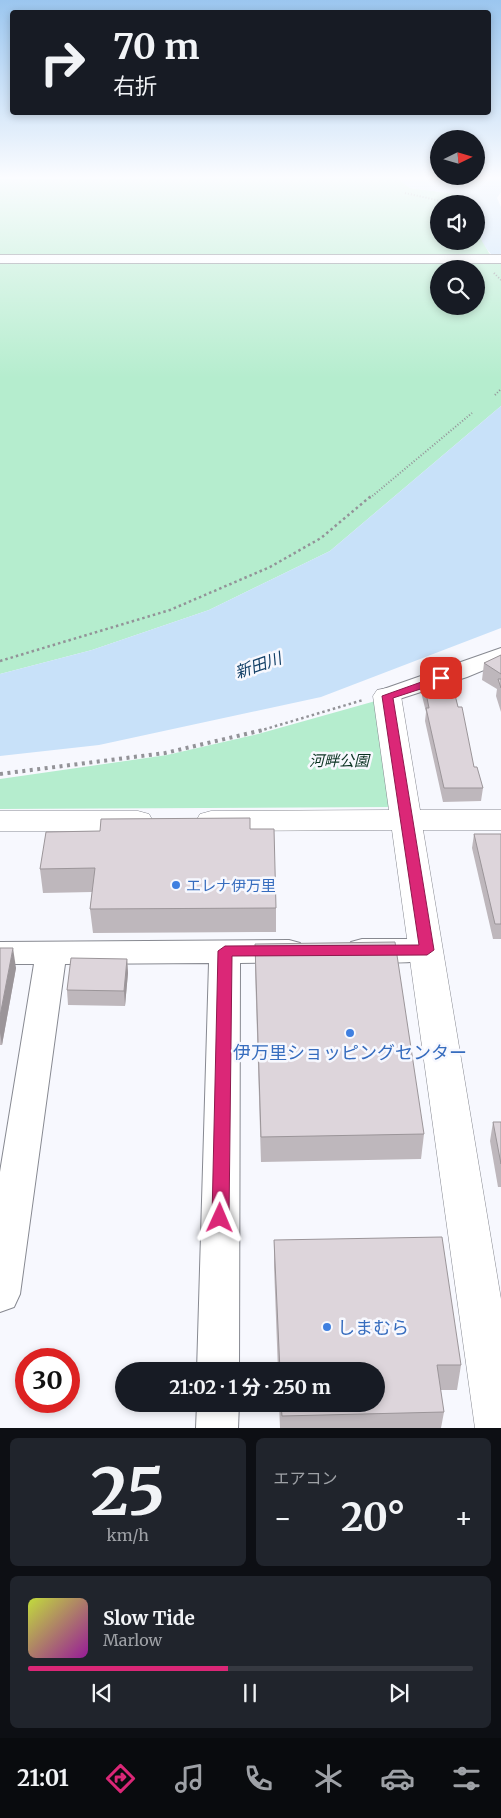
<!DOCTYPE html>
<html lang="ja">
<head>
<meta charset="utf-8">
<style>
	body { margin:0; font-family:Merriweather,"Noto Sans JP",serif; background:#20242c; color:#f1f3f6; height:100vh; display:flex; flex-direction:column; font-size:19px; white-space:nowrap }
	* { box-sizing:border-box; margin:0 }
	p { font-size:16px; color:#9ea1a6 }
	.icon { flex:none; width:28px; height:28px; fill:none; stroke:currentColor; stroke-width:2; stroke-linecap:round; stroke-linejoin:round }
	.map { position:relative; height:1428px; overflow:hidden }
	.drawer { display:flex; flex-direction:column; gap:10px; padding:10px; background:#0d0f14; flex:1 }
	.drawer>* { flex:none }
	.banner { position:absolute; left:10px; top:10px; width:481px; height:105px; border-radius:5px; box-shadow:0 2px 8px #0003; background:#171b24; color:#f1f3f6; overflow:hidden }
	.needle { width:32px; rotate:85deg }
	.fabs { position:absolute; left:430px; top:130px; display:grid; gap:10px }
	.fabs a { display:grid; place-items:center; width:55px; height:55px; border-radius:50%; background:#171b24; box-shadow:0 2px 8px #0003; font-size:25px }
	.speed { position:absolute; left:15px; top:1348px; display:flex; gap:10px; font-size:25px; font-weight:700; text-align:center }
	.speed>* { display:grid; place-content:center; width:65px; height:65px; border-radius:50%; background:#171b24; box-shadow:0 2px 8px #0003; line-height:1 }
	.speed .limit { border:8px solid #d22; background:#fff; color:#111 }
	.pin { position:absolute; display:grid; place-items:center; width:42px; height:42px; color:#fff; margin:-21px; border-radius:10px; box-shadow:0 2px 8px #0006 }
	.me { position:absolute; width:55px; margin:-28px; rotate:1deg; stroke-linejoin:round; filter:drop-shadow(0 0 4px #0008) }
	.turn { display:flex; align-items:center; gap:18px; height:105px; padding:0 20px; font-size:22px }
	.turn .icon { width:65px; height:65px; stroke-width:2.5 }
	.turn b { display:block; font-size:35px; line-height:42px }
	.big { font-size:38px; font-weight:700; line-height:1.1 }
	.drawer .card { flex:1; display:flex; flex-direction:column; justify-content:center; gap:8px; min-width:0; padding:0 18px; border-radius:8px; background:#20242c }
	.drawer .dial { align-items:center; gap:0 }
	.dial b { font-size:65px; line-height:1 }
	.song { display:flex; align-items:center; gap:15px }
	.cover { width:60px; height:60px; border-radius:8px; background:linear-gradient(135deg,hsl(70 70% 55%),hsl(300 70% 35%)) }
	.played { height:5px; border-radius:2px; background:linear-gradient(90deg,#db2777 45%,#363941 45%) }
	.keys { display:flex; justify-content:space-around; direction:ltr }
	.heat { display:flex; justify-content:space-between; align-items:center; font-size:28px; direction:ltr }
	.drawer .tiles { flex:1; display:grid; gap:10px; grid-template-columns:1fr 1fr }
	.card:last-child { grid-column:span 2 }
	.trip { position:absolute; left:115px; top:1362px; width:270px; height:50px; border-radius:25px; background:#171b24; box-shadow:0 2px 8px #0003; font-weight:700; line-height:50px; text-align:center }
	.tabs { display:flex; height:80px; justify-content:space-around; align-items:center; background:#090b0e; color:#9ea1a6 }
	.tabs .icon { width:35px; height:35px }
	.tabs .current { color:#db2777 }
	.tabs b { font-size:22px; color:#f1f3f6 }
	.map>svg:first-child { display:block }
	.green { fill:#b5edce; fill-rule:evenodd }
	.water { fill:#c8e1f9 }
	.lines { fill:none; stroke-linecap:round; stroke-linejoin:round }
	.minor-casing { stroke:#878991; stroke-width:2 }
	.tertiary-casing { stroke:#878991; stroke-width:1 }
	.path-far2 { stroke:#939398; stroke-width:2; stroke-dasharray:1 2; stroke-linecap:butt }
	.path-far1 { stroke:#939398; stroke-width:2.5; stroke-dasharray:2.5 3; stroke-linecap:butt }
	.path { stroke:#939398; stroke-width:4; stroke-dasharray:3 4.5; stroke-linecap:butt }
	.minor { fill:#fff; fill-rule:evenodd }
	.tertiary { fill:#fff; fill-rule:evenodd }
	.wall { fill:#beb7bc }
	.shaded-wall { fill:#9b9599 }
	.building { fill:#ddd5db; stroke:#9b9599 }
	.route { fill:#db2777; stroke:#8e194d }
	.shop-dot { fill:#3f7fe0; stroke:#f7f8fe; stroke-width:2 }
	.labels { text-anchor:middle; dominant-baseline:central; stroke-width:5; stroke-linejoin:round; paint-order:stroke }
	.park-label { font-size:15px; font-style:italic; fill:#0a3221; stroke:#f7f8fe }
	.shop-label { font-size:15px; fill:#366cbe; stroke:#f7f8fe; text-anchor:start }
	.water-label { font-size:16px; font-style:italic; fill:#134067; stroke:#f7f8fe }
	.near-shop-label { font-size:18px; fill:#366cbe; stroke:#f7f8fe }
</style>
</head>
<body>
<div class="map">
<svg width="501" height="1428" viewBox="0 0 501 1428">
	<rect width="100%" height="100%" fill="#f7f8fe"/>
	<g class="green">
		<path d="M398 178 410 188 457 194V204H439V241H476V229L489 253 501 263V406L330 551 209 610 92 650 0 674V179ZM439 269H476V306H439Z"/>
		<polygon points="379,700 393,807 0,809 0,779 167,755 258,734"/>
	</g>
	<g class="water">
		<path d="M398 179H501V192L497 198 501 207V263C479 245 476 231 476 204H457V194L410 188Z"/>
		<polygon points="501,406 501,628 321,697 99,745 0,756 0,674 92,650 209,610 330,551"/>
	</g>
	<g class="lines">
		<g class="minor-casing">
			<g id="minor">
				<rect x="0" y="255" width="501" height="8"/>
				<polygon points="501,648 501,663 467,677 387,703 378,701 375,696 378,691"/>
				<path d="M362 939H427L438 942 442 950 438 958C416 964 373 964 351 958L347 950 351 942Z"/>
				<polygon points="289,940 300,943 304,951 300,959 289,962 240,963 239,1371 197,1371 209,963 65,964 20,1294 14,1307 0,1312 0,1172 34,964 0,964 0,942"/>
				<polygon points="197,1404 239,1404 238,1428 196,1428"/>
			</g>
		</g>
		<g class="tertiary-casing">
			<g id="tertiary">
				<polygon points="387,688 397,690 401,696 420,810 501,810 501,830 423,830 501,1299 501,1428 475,1428 392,830 211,831 200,828 196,821 200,814 211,811 389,810 373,696 377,690"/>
				<polygon points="0,811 138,811 149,814 153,821 149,828 138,831 0,831"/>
			</g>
		</g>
		<g class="path-far2">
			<polyline points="405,193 441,201 440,204"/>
			<polyline points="439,207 439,210"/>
			<polyline points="494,273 501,280"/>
			<polyline points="495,395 501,389"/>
			<polyline points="370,498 472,413"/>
		</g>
		<g class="path-far1">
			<polyline points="0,661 170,610 270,567 321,538 371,496"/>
			<polyline points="259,731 363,700"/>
		</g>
		<polyline class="path" points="0,774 165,753 263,730"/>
		<use href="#minor" class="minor"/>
		<use href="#tertiary" class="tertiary"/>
	</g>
	<g class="wall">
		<polygon points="501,655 501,712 496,696 497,689 482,680 484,663"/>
		<polygon points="424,683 458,707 474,767 483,788 481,801 443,802 425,721 426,712 422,696"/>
		<polygon points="250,829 276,908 276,932 93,933 90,909 92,892 43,893 40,869"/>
		<polygon points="474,834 501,834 501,939 493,939 472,848"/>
		<polygon points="255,944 424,1134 421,1159 261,1162 255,969"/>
		<polygon points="0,948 16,968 2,1045 0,1045"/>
		<polygon points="127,959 128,973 125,1006 68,1005 67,990"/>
		<polygon points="493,1122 501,1122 501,1187 498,1187 490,1141"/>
		<polygon points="274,1240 461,1365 457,1390 440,1390 444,1412 441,1428 280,1428 279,1404 376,1404 376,1371 278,1371 274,1266"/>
	</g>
	<g class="shaded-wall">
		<polygon points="13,948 16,968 2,1045 0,1033 0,1016"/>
		<polygon points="127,959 128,973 125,1006 124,991"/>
	</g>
	<g class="building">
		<polygon points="501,655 501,674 484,663"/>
		<polygon points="498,679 501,679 501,688"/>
		<polygon points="424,683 452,683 458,707 462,707 474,767 477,767 483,788 444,788 426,708 429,708"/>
		<polygon points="250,818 250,829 274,829 276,908 90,909 95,868 40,869 46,832 100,831 101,819"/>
		<polygon points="474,834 501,834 501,924 495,924"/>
		<polygon points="395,942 424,1134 261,1137 255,944"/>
		<polygon points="0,948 13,948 0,1016"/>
		<polygon points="71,958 127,959 124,991 67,990"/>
		<polygon points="493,1122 501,1122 501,1164"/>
		<polygon points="442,1237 461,1365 437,1365 444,1412 282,1416 281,1404 376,1404 376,1371 280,1371 274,1240"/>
	</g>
	<linearGradient id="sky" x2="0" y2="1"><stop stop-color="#9bc6ef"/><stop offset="0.47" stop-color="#fbfcff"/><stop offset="1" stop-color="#fbfcff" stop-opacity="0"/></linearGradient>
	<rect width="501" height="378" fill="url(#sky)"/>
	<polygon class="route" points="441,675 447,678 445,681 393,698 434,950 427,955 232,956 229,1218 227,1224 220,1226 214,1224 212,1218 218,951 225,946 419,945 382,696"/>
	<g class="shop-dot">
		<circle cx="176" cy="885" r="5"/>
		<circle cx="350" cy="1033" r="5"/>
		<circle cx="327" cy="1327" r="5"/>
	</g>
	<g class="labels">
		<g class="park-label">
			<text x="339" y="760">河畔公園</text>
		</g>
		<g class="shop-label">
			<text x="186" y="885">エレナ伊万里</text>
		</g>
		<g class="water-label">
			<text transform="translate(258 665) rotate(-19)">新田川</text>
		</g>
		<g class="near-shop-label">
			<text x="350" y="1052">伊万里ショッピングセンター</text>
			<text x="337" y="1327" text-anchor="start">しまむら</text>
		</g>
	</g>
</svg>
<div class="fabs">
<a><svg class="needle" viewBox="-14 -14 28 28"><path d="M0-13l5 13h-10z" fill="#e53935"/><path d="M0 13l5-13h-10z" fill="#9ea1a6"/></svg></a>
<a><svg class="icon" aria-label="sound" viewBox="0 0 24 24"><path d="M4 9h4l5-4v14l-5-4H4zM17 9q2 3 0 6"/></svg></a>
<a><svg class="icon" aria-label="search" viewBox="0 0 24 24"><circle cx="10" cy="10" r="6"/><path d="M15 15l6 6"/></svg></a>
</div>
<div class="speed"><div class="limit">30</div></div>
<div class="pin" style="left:441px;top:678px;background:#d93025"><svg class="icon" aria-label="arrive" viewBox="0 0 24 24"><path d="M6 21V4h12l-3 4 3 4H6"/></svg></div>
<svg class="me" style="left:220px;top:1218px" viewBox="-20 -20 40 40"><path d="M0-17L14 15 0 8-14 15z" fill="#db2777" stroke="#fff" stroke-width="4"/></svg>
<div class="trip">21:02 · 1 分 · 250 m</div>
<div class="banner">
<div class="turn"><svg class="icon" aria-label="right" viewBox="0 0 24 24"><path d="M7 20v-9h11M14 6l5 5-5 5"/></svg><div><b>70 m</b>右折</div></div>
</div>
</div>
<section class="drawer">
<div class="tiles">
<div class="card dial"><b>25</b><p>km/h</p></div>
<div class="card"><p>エアコン</p>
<div class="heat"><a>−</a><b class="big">20°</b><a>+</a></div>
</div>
<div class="card">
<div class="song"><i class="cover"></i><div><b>Slow Tide</b><p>Marlow</p></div></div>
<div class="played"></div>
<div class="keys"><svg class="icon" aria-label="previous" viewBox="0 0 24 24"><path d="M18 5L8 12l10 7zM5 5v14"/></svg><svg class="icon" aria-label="pause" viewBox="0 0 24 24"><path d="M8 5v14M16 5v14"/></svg><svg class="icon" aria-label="next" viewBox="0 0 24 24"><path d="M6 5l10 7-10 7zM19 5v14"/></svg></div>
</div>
</div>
</section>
<nav class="tabs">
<b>21:01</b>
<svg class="icon current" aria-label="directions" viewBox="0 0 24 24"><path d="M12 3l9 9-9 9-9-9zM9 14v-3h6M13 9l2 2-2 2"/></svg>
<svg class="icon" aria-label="music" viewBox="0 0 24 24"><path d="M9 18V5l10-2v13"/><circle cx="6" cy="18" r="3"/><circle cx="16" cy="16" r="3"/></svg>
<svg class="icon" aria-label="phone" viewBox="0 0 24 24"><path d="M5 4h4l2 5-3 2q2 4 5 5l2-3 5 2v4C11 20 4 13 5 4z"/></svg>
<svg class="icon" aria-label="climate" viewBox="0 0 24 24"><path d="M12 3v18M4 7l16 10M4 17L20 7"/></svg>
<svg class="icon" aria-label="car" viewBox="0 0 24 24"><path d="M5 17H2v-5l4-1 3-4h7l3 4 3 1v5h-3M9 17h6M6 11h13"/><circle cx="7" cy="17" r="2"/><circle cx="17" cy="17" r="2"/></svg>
<svg class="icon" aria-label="filters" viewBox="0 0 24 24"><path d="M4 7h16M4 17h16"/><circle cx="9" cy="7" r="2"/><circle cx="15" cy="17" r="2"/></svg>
</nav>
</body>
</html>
